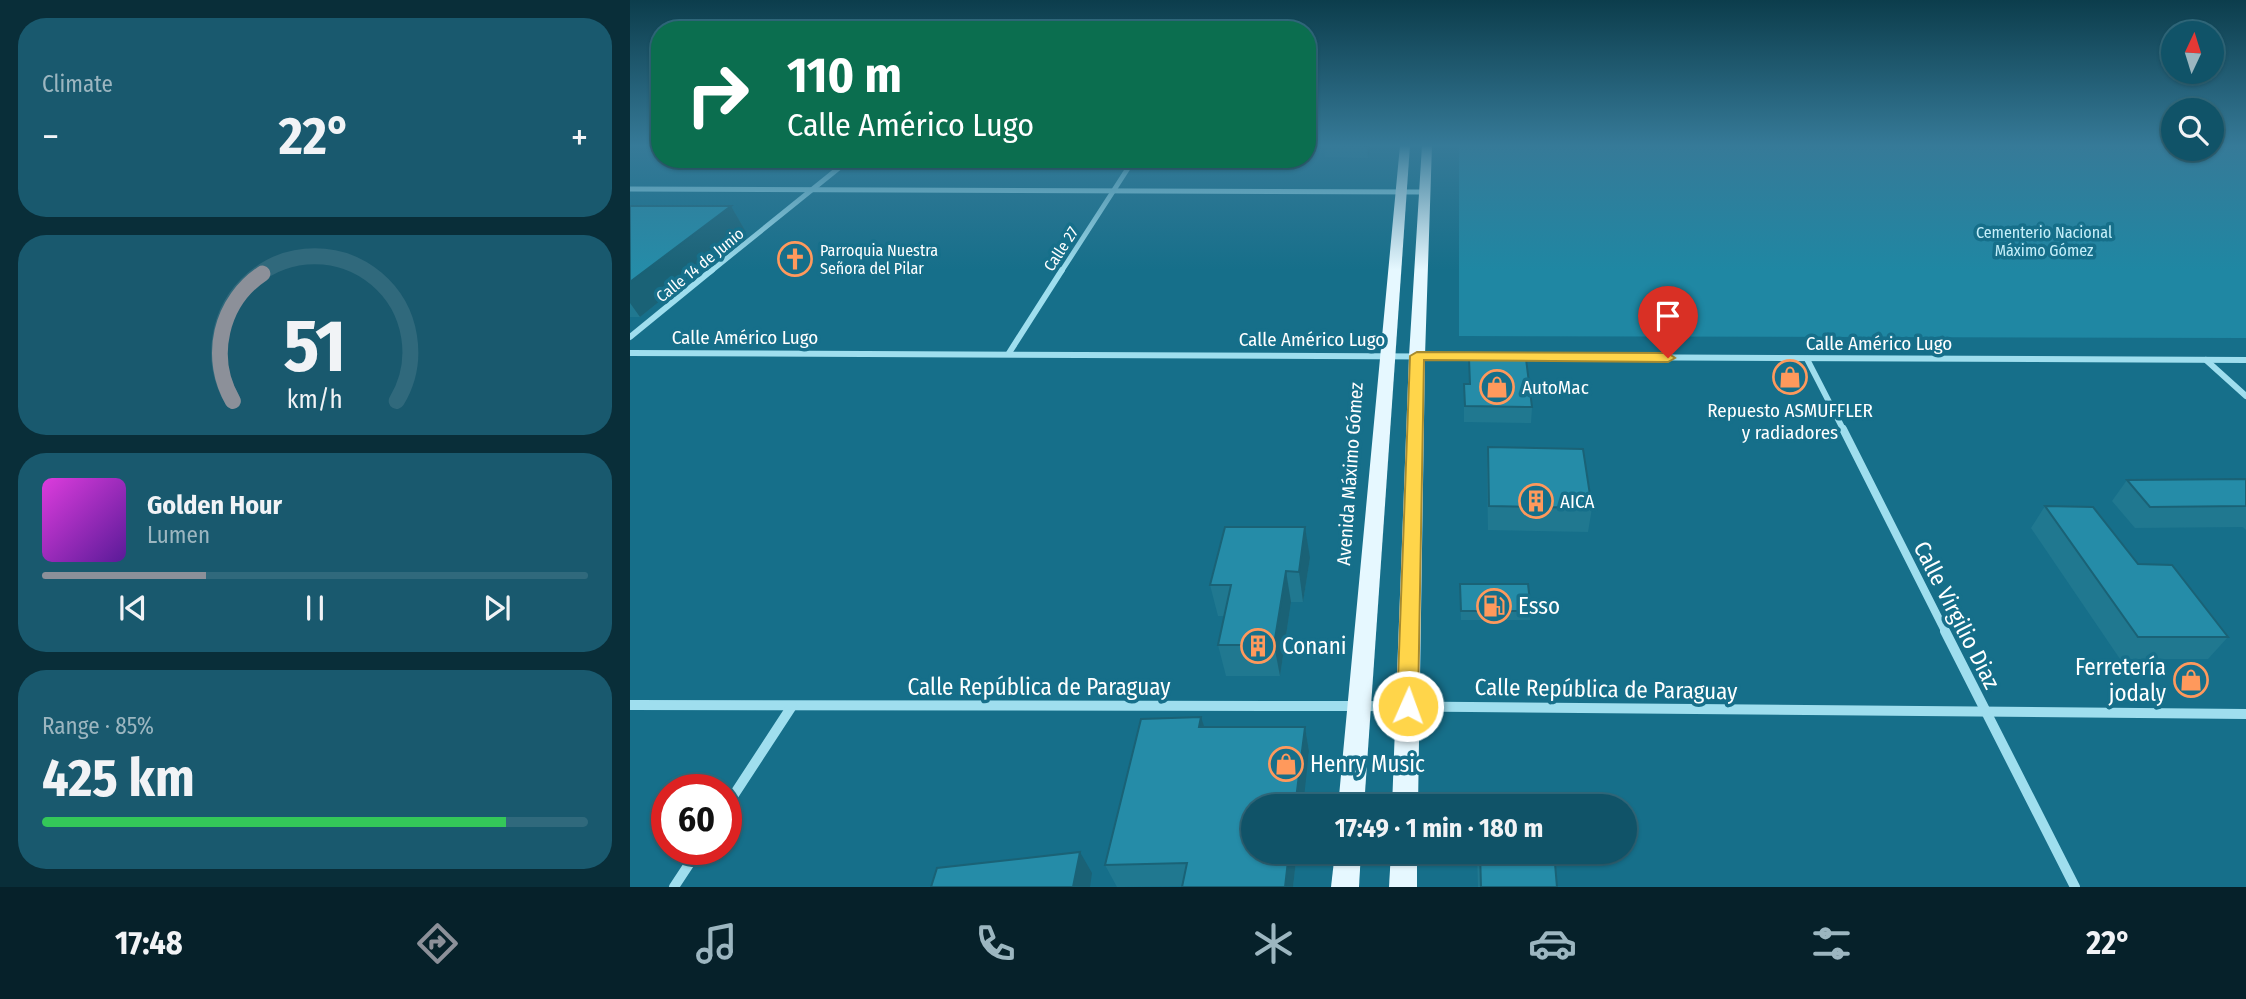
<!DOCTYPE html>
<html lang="en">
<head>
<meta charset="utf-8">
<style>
	body { margin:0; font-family:"Fira Sans Condensed",sans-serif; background:#19596e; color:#f1f3f6; height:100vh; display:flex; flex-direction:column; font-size:26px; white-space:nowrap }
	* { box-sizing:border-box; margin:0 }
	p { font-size:23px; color:#9cb6c0 }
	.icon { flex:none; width:38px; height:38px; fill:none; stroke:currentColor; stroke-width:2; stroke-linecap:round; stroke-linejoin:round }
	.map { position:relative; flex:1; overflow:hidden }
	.drawer { display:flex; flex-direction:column; gap:18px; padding:18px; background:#092e39; width:630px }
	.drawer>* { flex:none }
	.banner { position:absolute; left:21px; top:21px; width:665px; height:147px; border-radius:28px; box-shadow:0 2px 5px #0004,0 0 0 2px #30697c; background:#0b6e4f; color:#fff; overflow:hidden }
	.needle { width:46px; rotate:4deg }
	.buttons { position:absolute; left:1531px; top:21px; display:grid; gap:14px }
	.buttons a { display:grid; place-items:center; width:63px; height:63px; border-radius:50%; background:#105368; box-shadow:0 2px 5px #0004,0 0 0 2px #30697c; font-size:35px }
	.speed { position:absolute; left:21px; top:774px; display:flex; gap:14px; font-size:35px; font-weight:700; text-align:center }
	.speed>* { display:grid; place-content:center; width:91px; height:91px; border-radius:50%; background:#105368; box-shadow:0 2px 5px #0004,0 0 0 2px #30697c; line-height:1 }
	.speed .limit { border:10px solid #d22; background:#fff; color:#111 }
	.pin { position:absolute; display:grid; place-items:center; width:60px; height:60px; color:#fff; margin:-72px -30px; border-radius:50% 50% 50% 0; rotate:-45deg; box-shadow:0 0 7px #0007 }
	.pin .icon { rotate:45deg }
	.me { position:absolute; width:77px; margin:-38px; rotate:2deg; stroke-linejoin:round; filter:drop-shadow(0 0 5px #0008) }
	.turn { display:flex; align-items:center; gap:24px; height:147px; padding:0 21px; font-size:32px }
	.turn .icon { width:91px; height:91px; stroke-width:2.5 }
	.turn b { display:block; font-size:49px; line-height:60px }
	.big { font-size:52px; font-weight:700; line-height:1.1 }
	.drawer .widget { flex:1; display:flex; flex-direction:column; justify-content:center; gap:10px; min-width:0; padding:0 24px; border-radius:28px; background:#19596e }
	.drawer .dial { align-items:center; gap:0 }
	.dial svg { height:182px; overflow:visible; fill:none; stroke:#30697c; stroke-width:7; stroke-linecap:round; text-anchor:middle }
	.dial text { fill:#f1f3f6; stroke:none }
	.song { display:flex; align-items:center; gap:21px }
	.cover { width:84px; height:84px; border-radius:10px; background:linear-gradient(135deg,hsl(300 70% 55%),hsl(270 70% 35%)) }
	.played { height:7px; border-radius:4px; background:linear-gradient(90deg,#8c9099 30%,#30697c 30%) }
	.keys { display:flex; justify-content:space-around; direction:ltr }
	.heat { display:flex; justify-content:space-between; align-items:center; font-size:38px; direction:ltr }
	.charge { height:10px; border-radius:5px; background:linear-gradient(90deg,#34c759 85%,#30697c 0) }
	.trip { position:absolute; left:611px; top:794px; width:396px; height:70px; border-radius:35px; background:#105368; box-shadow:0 2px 5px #0004,0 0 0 2px #30697c; font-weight:700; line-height:70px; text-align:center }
	.tabs { display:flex; height:112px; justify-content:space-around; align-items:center; background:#06212a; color:#9cb6c0 }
	.tabs .icon { width:49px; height:49px }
	.tabs .on { color:#8c9099 }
	.tabs b { font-size:32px; color:#f1f3f6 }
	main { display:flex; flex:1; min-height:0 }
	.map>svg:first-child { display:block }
	.green { fill:#1f87a3 }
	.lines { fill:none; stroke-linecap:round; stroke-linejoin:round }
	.street-far3 { stroke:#9fdeee; stroke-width:5 }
	.street-far2 { stroke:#9fdeee; stroke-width:6 }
	.street-far1 { stroke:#9fdeee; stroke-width:8 }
	.street { stroke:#9fdeee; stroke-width:10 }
	.primary { fill:#e6f8ff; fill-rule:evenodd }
	.wall { fill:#207890 }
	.shaded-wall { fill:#1a6276 }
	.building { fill:#258ca8; stroke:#1a6276; stroke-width:2 }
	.route { fill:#ffd54a; stroke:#a68a30; stroke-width:2 }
	.labels { text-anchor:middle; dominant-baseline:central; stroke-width:7; stroke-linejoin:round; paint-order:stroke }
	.far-park-label { font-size:16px; fill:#c5effa; stroke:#166f8a }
	.far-street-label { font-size:16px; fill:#fff; stroke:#166f8a }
	.far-poi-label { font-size:16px; fill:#fff; stroke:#166f8a; text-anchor:start }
	.street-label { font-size:19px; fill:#fff; stroke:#166f8a }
	.poi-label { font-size:19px; fill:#fff; stroke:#166f8a; text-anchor:start }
	.near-poi-label { font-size:23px; fill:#fff; stroke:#166f8a; text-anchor:start }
	.near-street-label { font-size:23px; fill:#fff; stroke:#166f8a }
</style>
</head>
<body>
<main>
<section class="drawer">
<div class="widget"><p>Climate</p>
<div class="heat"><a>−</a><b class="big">22°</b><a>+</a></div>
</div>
<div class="widget dial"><svg viewBox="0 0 100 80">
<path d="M14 69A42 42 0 1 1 86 69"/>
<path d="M14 69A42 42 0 0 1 27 13" stroke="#8c9099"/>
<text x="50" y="56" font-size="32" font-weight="700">51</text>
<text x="50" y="72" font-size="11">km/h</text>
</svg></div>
<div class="widget">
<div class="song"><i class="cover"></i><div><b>Golden Hour</b><p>Lumen</p></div></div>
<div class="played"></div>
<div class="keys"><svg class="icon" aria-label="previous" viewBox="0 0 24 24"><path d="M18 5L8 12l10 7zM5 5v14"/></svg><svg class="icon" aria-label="pause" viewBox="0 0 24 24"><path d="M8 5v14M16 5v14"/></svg><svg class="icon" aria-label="next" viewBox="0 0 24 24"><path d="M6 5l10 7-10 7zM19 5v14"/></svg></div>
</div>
<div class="widget"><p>Range · 85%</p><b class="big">425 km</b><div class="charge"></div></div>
</section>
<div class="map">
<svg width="1616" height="887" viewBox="0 0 1616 887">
	<rect width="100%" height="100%" fill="#166f8a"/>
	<polygon class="green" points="829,145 1543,145 1544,149 1616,145 1616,338 829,336"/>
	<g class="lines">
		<g class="street-far3">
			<polyline points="0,189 795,192"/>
			<polyline points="80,272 220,159"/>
			<polyline points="431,272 504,159"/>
		</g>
		<g class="street-far2">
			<polyline points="0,337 82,270"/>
			<polyline points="0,353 1616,360"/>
			<polyline points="379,353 432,270"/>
			<polyline points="1177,359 1214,431"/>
			<polyline points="1576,360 1616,396"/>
		</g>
		<polyline class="street-far1" points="1213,429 1316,633"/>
		<g class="street">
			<polyline points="1315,631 1445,887"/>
			<polyline points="0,705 728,706 1616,714"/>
			<polyline points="96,807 162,706"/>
			<polyline points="44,887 69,849"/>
		</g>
		<g class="primary">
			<polygon points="770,145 780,145 734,807 708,807"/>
			<polygon points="792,145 802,145 795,356 788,807 762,807 779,356"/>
			<polygon points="705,852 731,852 729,887 701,887"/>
			<polygon points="761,852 787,852 787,887 759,887"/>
		</g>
	</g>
	<g class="wall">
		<polygon points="694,145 741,145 738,158 695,157"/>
		<polygon points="0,206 101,206 116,232 10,317 0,317"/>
		<polygon points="839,359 902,407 901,423 834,422 834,384 839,384"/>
		<polygon points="858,447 962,508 958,532 858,530 857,471"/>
		<polygon points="1616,479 1616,530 1613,527 1505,528 1482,501 1497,480"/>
		<polygon points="1415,506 1508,564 1598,637 1578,659 1490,659 1401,528"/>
		<polygon points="680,558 673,602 661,602 650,676 596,676 588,645 595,616 588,616 580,585"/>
		<polygon points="830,584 901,611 900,620 831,620"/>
		<polygon points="574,727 675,727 679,751 623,852 667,852 663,887 552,887 552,886 487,887 475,865"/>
		<polygon points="847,852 924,852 927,887 848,887"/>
	</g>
	<g class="shaded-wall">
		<polygon points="737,145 741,145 738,158"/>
		<polygon points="101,206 116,232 10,317 0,303 0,282"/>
		<polygon points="675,527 680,558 673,602 669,572"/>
		<polygon points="656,571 661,602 650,676 644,645"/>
		<polygon points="571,717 579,741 569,727"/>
		<polygon points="675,727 679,751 673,807 665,807"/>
		<polygon points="450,852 462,873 460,887 443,887"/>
		<polygon points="659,852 667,852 663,887 655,887"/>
	</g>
	<g class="building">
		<polygon points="694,145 737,145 737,146"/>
		<polygon points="0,206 101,206 0,282"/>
		<polygon points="839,359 896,359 902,407 835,406 834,384 840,384"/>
		<polygon points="858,447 953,449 962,508 859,506"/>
		<polygon points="1616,479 1616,506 1520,507 1497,480"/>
		<polygon points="1415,506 1463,507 1508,564 1542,565 1598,637 1508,637"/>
		<polygon points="595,527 675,527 669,572 656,571 644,645 588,645 601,585 580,585"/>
		<polygon points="830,584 898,584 901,611 831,611"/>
		<polygon points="571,717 569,727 675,727 665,807 623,807 623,852 659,852 655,887 552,887 557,863 475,865 511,719"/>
		<polygon points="849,793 919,794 920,807 849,807"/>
		<polygon points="450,852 443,887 301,887 307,868"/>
		<polygon points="850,852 924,852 927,887 851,887"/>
	</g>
	<linearGradient id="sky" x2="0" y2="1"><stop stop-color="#0c3d4c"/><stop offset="0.54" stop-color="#367a98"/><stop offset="1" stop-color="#367a98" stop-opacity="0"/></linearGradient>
	<rect width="1616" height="270" fill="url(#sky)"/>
	<polygon class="route" points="787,352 1038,353 1045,358 1038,362 794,360 788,706 785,713 778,715 770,713 767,706 780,356"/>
	<defs>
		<g id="church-ring" transform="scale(1.75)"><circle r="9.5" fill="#166f8a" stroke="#ff995c" stroke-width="1.5"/><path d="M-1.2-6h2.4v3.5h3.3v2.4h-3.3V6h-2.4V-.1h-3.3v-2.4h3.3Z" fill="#ff995c"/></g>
		<g id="shop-ring" transform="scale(1.75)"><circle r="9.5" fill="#166f8a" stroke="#ff995c" stroke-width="1.5"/><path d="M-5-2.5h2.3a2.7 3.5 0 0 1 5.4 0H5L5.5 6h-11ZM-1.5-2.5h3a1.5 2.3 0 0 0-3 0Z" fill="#ff995c"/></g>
		<g id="building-ring" transform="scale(1.75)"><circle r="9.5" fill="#166f8a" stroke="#ff995c" stroke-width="1.5"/><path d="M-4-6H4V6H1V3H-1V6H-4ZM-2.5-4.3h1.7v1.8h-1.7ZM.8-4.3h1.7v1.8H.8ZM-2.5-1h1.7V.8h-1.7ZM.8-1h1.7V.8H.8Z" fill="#ff995c"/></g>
		<g id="fuel-ring" transform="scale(1.75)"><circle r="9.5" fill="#166f8a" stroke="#ff995c" stroke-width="1.5"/><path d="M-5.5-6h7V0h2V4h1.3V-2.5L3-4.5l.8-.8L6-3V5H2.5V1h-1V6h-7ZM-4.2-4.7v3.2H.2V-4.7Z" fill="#ff995c"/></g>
	</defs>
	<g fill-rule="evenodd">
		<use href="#church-ring" x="165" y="259"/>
		<use href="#shop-ring" x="1160" y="377"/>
		<use href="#shop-ring" x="867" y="387"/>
		<use href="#building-ring" x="906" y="501"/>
		<use href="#fuel-ring" x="864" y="606"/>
		<use href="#building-ring" x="628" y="646"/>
		<use href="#shop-ring" x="1561" y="680"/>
		<use href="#shop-ring" x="656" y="764"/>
	</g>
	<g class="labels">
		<g class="far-park-label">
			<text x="1414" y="232">Cementerio Nacional<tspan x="1414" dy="18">Máximo Gómez</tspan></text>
		</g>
		<g class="far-street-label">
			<text transform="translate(431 249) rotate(-57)">Calle 27</text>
			<text transform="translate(70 265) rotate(-39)">Calle 14 de Junio</text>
		</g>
		<g class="far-poi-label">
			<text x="190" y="250">Parroquia Nuestra<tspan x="190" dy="18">Señora del Pilar</tspan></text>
		</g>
		<g class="street-label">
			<text x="115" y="337">Calle Américo Lugo</text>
			<text x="682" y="339">Calle Américo Lugo</text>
			<text x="1249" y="343">Calle Américo Lugo</text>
			<text transform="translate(720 474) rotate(-86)">Avenida Máximo Gómez</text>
		</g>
		<g class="poi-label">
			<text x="892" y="387">AutoMac</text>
			<text x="1160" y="410" text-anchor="middle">Repuesto ASMUFFLER<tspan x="1160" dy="22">y radiadores</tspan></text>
			<text x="930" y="501">AICA</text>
		</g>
		<g class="near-poi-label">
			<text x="888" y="606">Esso</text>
			<text x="652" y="646">Conani</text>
			<text x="1536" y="667" text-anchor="end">Ferretería<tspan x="1536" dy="26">jodaly</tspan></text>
			<text x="680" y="764">Henry Music</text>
		</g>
		<g class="near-street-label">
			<text transform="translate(1327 615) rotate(63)">Calle Virgilio Diaz</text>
			<text x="409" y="687">Calle República de Paraguay</text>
			<text transform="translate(976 689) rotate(1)">Calle República de Paraguay</text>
		</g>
	</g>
</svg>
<div class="buttons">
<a><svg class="needle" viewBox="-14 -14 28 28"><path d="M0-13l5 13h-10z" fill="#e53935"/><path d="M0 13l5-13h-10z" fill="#9cb6c0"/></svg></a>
<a><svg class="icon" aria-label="search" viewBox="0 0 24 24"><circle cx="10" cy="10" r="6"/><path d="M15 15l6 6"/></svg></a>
</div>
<div class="speed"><div class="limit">60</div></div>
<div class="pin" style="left:1038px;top:358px;background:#d93025"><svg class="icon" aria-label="arrive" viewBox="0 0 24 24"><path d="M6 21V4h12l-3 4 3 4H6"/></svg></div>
<svg class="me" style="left:778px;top:706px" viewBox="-20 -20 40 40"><circle r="17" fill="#ffd54a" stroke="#fff" stroke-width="3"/><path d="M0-11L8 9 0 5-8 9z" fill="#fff"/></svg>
<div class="trip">17:49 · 1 min · 180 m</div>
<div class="banner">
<div class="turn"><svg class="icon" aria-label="right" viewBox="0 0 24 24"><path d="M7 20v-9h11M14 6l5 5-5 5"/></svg><div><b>110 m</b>Calle Américo Lugo</div></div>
</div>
</div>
</main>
<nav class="tabs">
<b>17:48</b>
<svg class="icon on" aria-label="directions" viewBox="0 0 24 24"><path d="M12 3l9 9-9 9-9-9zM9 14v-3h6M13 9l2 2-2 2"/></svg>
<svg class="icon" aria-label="music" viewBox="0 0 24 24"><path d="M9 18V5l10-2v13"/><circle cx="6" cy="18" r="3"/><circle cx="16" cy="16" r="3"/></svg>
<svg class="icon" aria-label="phone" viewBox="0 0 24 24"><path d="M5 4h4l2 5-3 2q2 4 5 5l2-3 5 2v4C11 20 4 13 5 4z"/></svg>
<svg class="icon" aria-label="climate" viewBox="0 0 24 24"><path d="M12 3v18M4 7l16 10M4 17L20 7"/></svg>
<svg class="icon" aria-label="car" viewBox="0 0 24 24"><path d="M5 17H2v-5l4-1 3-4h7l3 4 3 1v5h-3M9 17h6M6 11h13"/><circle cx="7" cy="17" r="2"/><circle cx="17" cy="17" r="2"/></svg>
<svg class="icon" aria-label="filters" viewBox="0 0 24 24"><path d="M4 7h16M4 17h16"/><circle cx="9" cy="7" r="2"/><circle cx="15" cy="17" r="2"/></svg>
<b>22°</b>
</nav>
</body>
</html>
